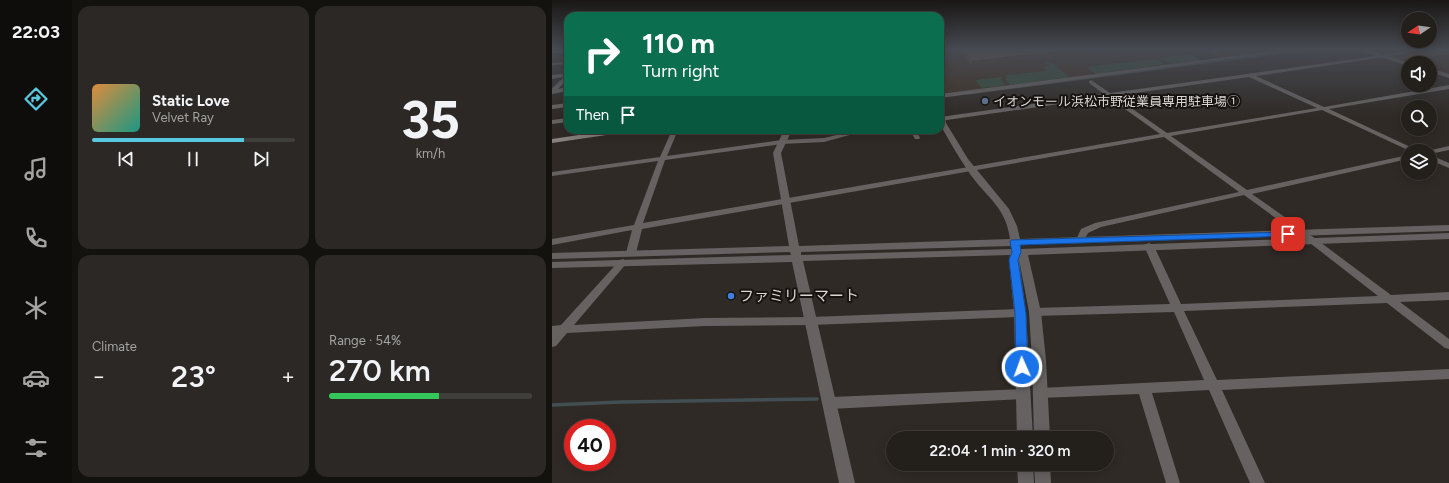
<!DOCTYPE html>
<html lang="en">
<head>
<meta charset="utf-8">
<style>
	body { margin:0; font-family:Figtree,"Noto Sans JP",sans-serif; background:#2b2825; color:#f1f3f6; height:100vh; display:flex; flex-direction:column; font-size:15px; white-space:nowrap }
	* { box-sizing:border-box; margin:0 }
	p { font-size:13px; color:#a3a3a3 }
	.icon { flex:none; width:22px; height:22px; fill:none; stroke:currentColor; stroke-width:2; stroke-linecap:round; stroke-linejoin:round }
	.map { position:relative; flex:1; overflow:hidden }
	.sheet { display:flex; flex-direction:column; gap:6px; padding:6px; background:#13120f; width:480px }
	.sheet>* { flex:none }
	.banner { position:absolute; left:12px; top:12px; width:380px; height:122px; border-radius:12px; box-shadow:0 2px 10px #0003,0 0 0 1px #403e3b; background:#0b6e4f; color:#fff; overflow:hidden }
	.needle { width:26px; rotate:257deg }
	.buttons { position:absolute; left:849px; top:12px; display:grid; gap:8px }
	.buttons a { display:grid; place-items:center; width:36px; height:36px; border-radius:50%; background:#23201c; box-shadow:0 2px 10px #0003,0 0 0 1px #403e3b; font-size:20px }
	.speed { position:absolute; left:12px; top:419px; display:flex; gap:8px; font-size:20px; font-weight:700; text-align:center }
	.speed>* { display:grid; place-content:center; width:52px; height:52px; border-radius:50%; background:#23201c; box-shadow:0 2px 10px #0003,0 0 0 1px #403e3b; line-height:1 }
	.speed .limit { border:6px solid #d22; background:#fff; color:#111 }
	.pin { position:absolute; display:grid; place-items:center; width:34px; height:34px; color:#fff; margin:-17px; border-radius:8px; box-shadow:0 2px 6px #0006 }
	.me { position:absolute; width:44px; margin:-22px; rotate:358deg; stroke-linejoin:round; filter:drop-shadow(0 0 3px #0008) }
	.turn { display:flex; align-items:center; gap:14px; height:84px; padding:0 12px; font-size:18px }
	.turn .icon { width:52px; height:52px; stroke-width:2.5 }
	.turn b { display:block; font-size:28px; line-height:34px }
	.then { display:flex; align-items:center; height:38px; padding:0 12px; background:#0003; gap:8px; font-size:15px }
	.big { font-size:30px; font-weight:600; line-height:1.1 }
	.sheet .tile { flex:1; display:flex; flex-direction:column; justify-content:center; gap:6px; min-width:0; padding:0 14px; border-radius:12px; background:#2b2825 }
	.sheet .dial { align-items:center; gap:0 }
	.dial b { font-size:52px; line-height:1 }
	.song { display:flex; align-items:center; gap:12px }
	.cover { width:48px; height:48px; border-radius:6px; background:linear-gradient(135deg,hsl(30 70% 55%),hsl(170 70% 35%)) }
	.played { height:4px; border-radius:2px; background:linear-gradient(90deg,#56c9e0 75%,#403e3b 75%) }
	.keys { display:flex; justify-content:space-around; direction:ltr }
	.heat { display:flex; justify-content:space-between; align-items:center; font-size:22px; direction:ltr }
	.charge { height:6px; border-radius:3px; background:linear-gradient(90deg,#34c759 54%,#403e3b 0) }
	.sheet .tiles { flex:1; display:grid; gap:6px; grid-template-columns:repeat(2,1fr) }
	.trip { position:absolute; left:334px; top:431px; width:228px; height:40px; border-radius:20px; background:#23201c; box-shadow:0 2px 10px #0003,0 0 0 1px #403e3b; font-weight:600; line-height:40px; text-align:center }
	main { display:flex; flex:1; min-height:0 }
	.dock { display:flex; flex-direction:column; width:72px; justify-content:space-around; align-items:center; background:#0e0d0b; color:#a3a3a3 }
	.dock .icon { width:28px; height:28px }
	.dock .active { color:#56c9e0 }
	.dock b { font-size:18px; color:#f1f3f6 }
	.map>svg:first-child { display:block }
	.commercial { fill:#3d3022 }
	.green { fill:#344e3c }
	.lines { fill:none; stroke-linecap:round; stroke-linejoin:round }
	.stream-far1 { stroke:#414f53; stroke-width:1.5 }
	.stream { stroke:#414f53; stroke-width:3.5 }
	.minor { fill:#666262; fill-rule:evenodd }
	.tertiary { fill:#666262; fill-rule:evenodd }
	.secondary { fill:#878180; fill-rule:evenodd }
	.wall { fill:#58432d }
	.shaded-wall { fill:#423223 }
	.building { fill:#66533f; stroke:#786756 }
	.route { fill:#1a73e8; stroke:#114b97 }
	.service-dot { fill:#5c6f8a; stroke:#161311; stroke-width:1.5 }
	.shop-dot { fill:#3f7fe0; stroke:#161311; stroke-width:1.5 }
	.labels { text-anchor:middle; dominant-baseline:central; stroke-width:4; stroke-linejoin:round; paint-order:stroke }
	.far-poi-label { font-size:13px; fill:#d9d6d3; stroke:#161311; text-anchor:start }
	.poi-label { font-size:15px; fill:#d9d6d3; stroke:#161311; text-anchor:start }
</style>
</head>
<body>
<main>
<nav class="dock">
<b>22:03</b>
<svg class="icon active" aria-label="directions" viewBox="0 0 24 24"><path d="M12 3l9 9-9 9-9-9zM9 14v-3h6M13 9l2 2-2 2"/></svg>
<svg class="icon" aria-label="music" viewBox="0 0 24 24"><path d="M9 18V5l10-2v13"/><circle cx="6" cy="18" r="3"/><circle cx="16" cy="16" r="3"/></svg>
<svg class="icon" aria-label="phone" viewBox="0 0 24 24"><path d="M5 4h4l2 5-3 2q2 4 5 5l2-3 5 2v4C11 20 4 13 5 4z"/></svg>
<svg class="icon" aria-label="climate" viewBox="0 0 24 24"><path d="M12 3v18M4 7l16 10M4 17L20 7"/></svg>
<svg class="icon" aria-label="car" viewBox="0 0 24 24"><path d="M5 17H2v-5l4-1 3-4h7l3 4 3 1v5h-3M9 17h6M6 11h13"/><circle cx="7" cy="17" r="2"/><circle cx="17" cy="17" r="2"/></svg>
<svg class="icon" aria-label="filters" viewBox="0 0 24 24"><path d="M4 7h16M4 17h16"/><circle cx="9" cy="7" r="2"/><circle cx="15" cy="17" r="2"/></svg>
</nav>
<section class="sheet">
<div class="tiles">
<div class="tile">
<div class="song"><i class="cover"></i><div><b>Static Love</b><p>Velvet Ray</p></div></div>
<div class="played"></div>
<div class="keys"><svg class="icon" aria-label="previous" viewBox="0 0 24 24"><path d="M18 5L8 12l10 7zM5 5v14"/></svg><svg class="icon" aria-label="pause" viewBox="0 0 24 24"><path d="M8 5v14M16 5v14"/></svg><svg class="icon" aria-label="next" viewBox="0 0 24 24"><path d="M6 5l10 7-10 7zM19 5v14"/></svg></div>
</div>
<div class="tile dial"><b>35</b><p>km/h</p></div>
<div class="tile"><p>Climate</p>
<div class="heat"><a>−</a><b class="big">23°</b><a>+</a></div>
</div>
<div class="tile"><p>Range · 54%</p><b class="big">270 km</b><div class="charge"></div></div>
</div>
</section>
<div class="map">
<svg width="897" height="483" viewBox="0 0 897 483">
	<rect width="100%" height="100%" fill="#2f2a26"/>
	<g class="commercial">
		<polygon points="388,49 630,49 650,61 390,94 388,90"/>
		<polygon points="638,49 726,49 729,50 659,59"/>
		<polygon points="812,49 897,49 897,74 878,69 878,63 859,63"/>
	</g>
	<g class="green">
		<polygon points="639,54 650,61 619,64 607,58"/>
		<polygon points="603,59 613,64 544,74 534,67"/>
		<polygon points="493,62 499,62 517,77 458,85 453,79 455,78 453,75 495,71 491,67 497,66"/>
		<polygon points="450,77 449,80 453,85 430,88 423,80"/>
	</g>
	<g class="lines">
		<g class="stream-far1">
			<polyline points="803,49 836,59"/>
			<polyline points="0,89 8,81"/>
			<polyline points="415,94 761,49"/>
		</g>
		<polyline class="stream" points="0,405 69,402 265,399"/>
		<g class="minor">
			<polygon points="16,50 16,52 0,53 0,51"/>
			<path d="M831 55 833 57 704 76 772 107 897 85V89L777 109 867 151H858L770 110 619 136 695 190 856 155V159L700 194 764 239 839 295 897 292V300L848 302 897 339V349L893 348 835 303 632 311 665 380 897 369V379L670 390 713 483H698L657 390 600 393 628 483H614L587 394 488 398 484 397 482 393 484 389 488 388 652 380 622 312 483 316 479 315 478 312 479 309 483 308 618 304 592 246 594 244 597 243 602 246 629 304 826 296 758 243 692 195 549 227 536 233 531 242H525L524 240 529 229 543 223 687 192 612 137 90 229 84 253 79 256 74 253 80 230 0 245V239L82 225 106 161 0 176V172L108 157 120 130H126L115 156 230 140 272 138 305 130H316L272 142 230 144 113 160 91 223 608 134 556 97 388 121V117L552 94 537 83V81L539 80 558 93ZM697 77 765 108 615 133 562 96Z"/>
			<polygon points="16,62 16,64 0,65 0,63"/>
			<polygon points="16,73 16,79 6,89 16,87 16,91 0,94 0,89 12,77 0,79 0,75"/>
			<polygon points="16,103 16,107 0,109 0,105"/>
			<polygon points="16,118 16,122 0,124 0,120"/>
			<polygon points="358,130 364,130 368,138 367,139 363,139"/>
			<polygon points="897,146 897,150 878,154 878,151 875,151"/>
			<polygon points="878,155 897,163 897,168 878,160"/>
			<polygon points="71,259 76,262 74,264 22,325 153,318 259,317 468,309 472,310 473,313 472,316 468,317 259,325 153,326 15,333 4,346 0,347 0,326 9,325 68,260"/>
			<polygon points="471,389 475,390 477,394 475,398 471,399 279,409 274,407 273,403 274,399 279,397"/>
		</g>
		<g class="tertiary">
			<polygon points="735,49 751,49 388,98 388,94"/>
			<polygon points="807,49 815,49 833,55 864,49 878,49 837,56 858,63 856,63 856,66"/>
			<polygon points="878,68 897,74 897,78 878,72"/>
			<path d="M388 105 392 109 394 123 416 159 457 209 465 226 468 239 897 225V231L469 245V249L897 233V239L476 255 489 312 494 360 498 438H482L480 360 477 312 467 259 474 313 481 438H465L462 313 457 260 458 255 251 261 303 483H287L240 262 0 268V262L239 255 238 252 0 259V253L237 246 221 153 232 130H240L229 153 247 246 458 239C454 207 435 198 418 174 408 159 399 144 390 128L388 125ZM459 246V249L249 255V252Z"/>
			<polygon points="465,464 481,464 482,483 466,483"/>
			<polygon points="482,464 498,464 499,483 483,483"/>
		</g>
		<polygon class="secondary" points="60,130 79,130 75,132 0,143 0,139"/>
	</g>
	<g class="wall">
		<polygon points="406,49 557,49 420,66"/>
		<polygon points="645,49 686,49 685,54 667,56 656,51 649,52"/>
		<polygon points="857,50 897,62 878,65 878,63 865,63 853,59"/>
	</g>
	<g class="shaded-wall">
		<polygon points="515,49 557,49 420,66 420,60"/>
		<polygon points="669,49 686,49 685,54 667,56"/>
		<polygon points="897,53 897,62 878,65 878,63 874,63 878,56"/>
	</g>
	<g class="building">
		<polygon points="410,49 515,49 420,60"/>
		<polygon points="862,49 897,49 897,53 878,56 857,50"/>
	</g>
	<linearGradient id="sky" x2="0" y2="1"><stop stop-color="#1a1715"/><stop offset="0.42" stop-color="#474a52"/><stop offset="1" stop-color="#474a52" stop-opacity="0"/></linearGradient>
	<rect width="897" height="117" fill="url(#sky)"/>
	<polygon class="route" points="736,232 739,232 740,234 739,236 468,245 469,252 466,260 474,313 476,367 475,370 470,372 466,370 464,367 463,313 457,260 460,252 458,242 459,240"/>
	<circle class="service-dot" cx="433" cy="101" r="4"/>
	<circle class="shop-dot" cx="179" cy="296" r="4"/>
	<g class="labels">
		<g class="far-poi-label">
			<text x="441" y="101">イオンモール浜松市野従業員専用駐車場①</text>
		</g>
		<g class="poi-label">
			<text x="187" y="296">ファミリーマート</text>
		</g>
	</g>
</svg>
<div class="buttons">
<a><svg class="needle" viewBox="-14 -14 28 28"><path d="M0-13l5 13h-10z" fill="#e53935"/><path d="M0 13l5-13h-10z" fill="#a3a3a3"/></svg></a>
<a><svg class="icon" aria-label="sound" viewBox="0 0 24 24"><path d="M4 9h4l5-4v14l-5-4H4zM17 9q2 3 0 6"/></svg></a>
<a><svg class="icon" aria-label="search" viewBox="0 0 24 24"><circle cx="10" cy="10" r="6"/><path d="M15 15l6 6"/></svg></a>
<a><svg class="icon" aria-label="layers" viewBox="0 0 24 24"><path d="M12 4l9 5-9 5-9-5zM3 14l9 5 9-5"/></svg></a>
</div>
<div class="speed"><div class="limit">40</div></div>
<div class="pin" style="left:736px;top:234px;background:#d93025"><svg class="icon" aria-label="arrive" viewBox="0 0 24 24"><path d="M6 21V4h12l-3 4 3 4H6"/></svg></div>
<svg class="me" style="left:470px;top:367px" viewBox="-20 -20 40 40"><circle r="17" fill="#1a73e8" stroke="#fff" stroke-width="3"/><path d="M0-11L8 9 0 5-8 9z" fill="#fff"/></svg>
<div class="trip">22:04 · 1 min · 320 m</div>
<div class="banner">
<div class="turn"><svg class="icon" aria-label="right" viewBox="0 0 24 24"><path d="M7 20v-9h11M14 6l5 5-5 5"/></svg><div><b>110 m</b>Turn right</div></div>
<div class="then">Then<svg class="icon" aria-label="arrive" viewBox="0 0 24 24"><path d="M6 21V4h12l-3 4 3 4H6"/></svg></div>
</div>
</div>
</main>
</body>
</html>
